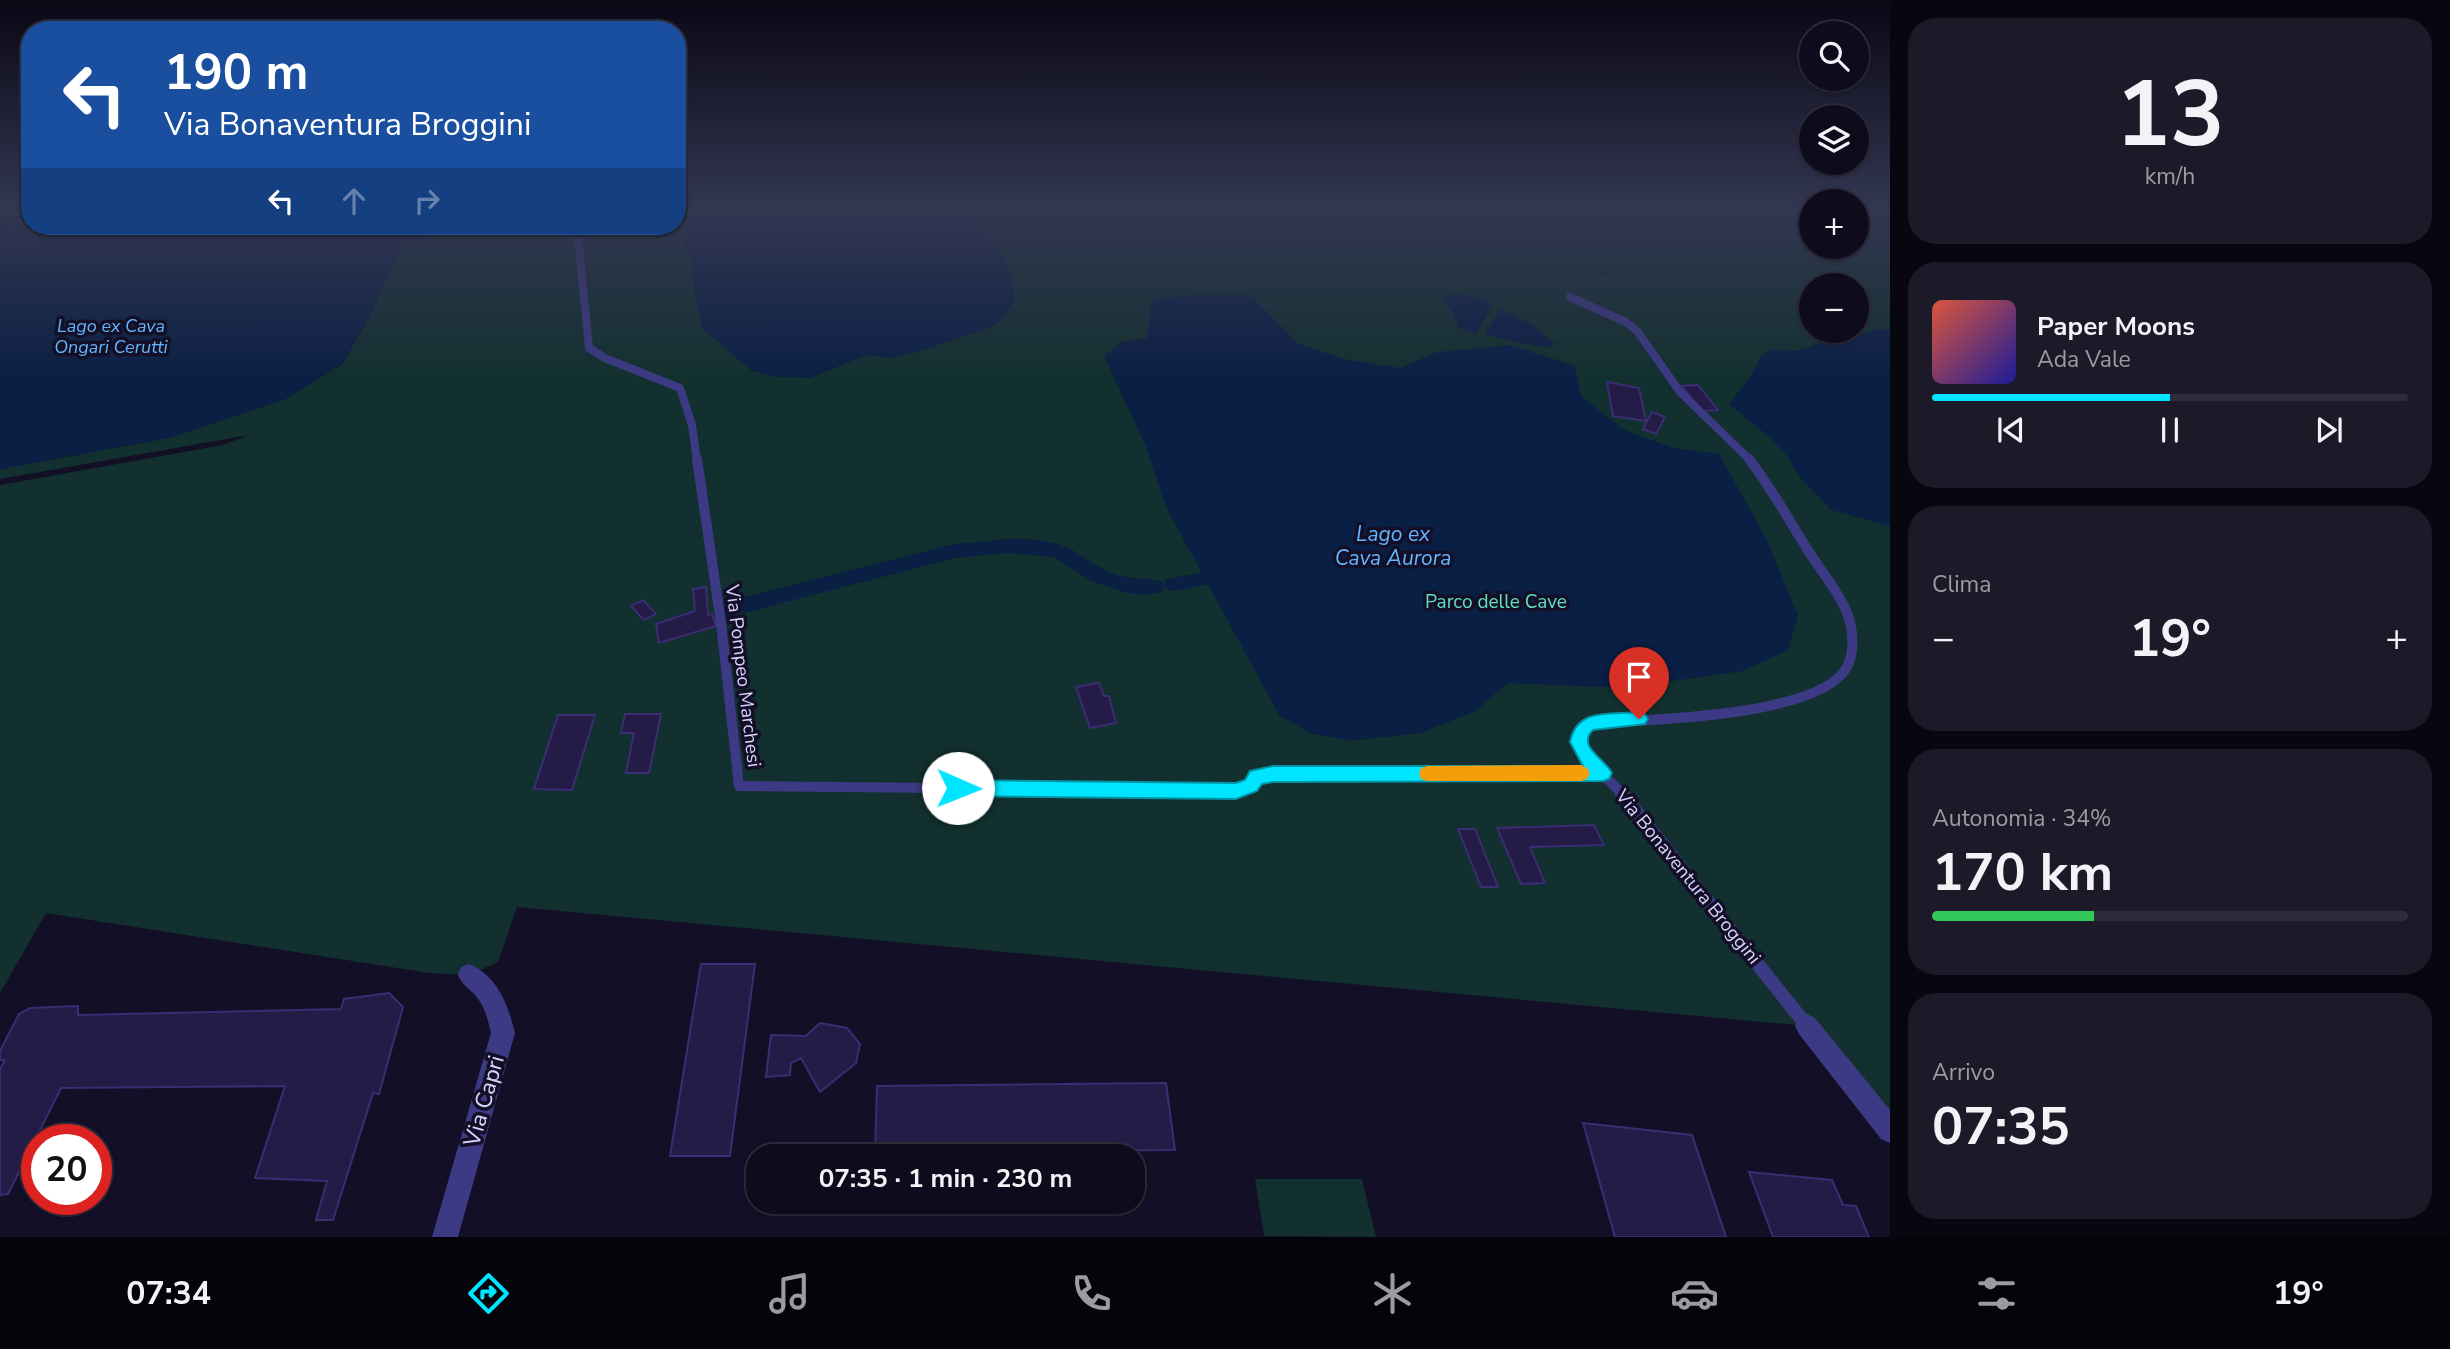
<!DOCTYPE html>
<html lang="it">
<head>
<meta charset="utf-8">
<style>
	body { margin:0; font-family:"Nunito Sans",sans-serif; background:#1c1929; color:#f1f3f6; height:100vh; display:flex; flex-direction:column; font-size:26px; white-space:nowrap }
	* { box-sizing:border-box; margin:0 }
	p { font-size:23px; color:#9b9ba3 }
	.icon { flex:none; width:38px; height:38px; fill:none; stroke:currentColor; stroke-width:2; stroke-linecap:round; stroke-linejoin:round }
	.map { position:relative; flex:1; overflow:hidden }
	.sheet { display:flex; flex-direction:column; gap:18px; padding:18px; background:#08060f; width:560px }
	.sheet>* { flex:none }
	.top-card { position:absolute; left:21px; top:21px; width:665px; height:214px; border-radius:28px; box-shadow:0 2px 5px #0004,0 0 0 2px #2e2b3b; background:#1a4fa0; color:#fff; overflow:hidden }
	.controls { position:absolute; left:1799px; top:21px; display:grid; gap:14px }
	.controls a { display:grid; place-items:center; width:70px; height:70px; border-radius:50%; background:#0e0b1c; box-shadow:0 2px 5px #0004,0 0 0 2px #2e2b3b; font-size:35px }
	.speed { position:absolute; left:21px; top:1124px; display:flex; gap:14px; font-size:35px; font-weight:700; text-align:center }
	.speed>* { display:grid; place-content:center; width:91px; height:91px; border-radius:50%; background:#0e0b1c; box-shadow:0 2px 5px #0004,0 0 0 2px #2e2b3b; line-height:1 }
	.speed .limit { border:10px solid #d22; background:#fff; color:#111 }
	.pin { position:absolute; display:grid; place-items:center; width:60px; height:60px; color:#fff; margin:-72px -30px; border-radius:50% 50% 50% 0; rotate:-45deg; box-shadow:0 0 7px #0007 }
	.pin .icon { rotate:45deg }
	.me { position:absolute; width:77px; margin:-38px; rotate:91deg; stroke-linejoin:round; filter:drop-shadow(0 0 5px #0008) }
	.turn { display:flex; align-items:center; gap:24px; height:147px; padding:0 28px; font-size:32px }
	.turn .icon { width:91px; height:91px; stroke-width:2.5 }
	.turn b { display:block; font-size:49px; line-height:60px }
	.lanes { display:flex; align-items:center; height:66px; padding:0 28px; background:#0003; justify-content:center; gap:35px; direction:ltr }
	.lanes .off { opacity:.35 }
	.big { font-size:52px; font-weight:700; line-height:1.1 }
	.sheet .card { flex:1; display:flex; flex-direction:column; justify-content:center; gap:10px; min-width:0; padding:0 24px; border-radius:28px; background:#1c1929 }
	.sheet .dial { align-items:center; gap:0 }
	.dial b { font-size:91px; line-height:1 }
	.song { display:flex; align-items:center; gap:21px }
	.cover { width:84px; height:84px; border-radius:10px; background:linear-gradient(135deg,hsl(10 70% 55%),hsl(240 70% 35%)) }
	.played { height:7px; border-radius:4px; background:linear-gradient(90deg,#00e5ff 50%,#2e2b3b 50%) }
	.keys { display:flex; justify-content:space-around; direction:ltr }
	.heat { display:flex; justify-content:space-between; align-items:center; font-size:38px; direction:ltr }
	.charge { height:10px; border-radius:5px; background:linear-gradient(90deg,#34c759 34%,#2e2b3b 0) }
	.trip { position:absolute; left:746px; top:1144px; width:399px; height:70px; border-radius:28px; background:#0e0b1c; box-shadow:0 2px 5px #0004,0 0 0 2px #2e2b3b; font-weight:700; line-height:70px; text-align:center }
	.menu { display:flex; height:112px; justify-content:space-around; align-items:center; background:#06040b; color:#9b9ba3 }
	.menu .icon { width:49px; height:49px }
	.menu .active { color:#00e5ff }
	.menu b { font-size:32px; color:#f1f3f6 }
	main { display:flex; flex:1; min-height:0 }
	.map>svg:first-child { display:block }
	.green { fill:#12302f; fill-rule:evenodd }
	.water { fill:#0a1f44 }
	.lines { fill:none; stroke-linecap:round; stroke-linejoin:round }
	.stream { stroke:#0a1f44; stroke-width:4.5 }
	.canal { fill:#0a1f44; fill-rule:evenodd }
	.building { fill:#241b47; stroke:#3b2d73; stroke-width:2 }
	.lane-far2 { stroke:#3d3a85; stroke-width:8 }
	.lane-far1 { stroke:#3d3a85; stroke-width:10 }
	.lane { stroke:#3d3a85; stroke-width:14 }
	.street { fill:#3d3a85; fill-rule:evenodd }
	.route { fill:#00e5ff; stroke:#0095a6; stroke-width:2 }
	.slow { fill:#f59e0b }
	.labels { text-anchor:middle; dominant-baseline:central; stroke-width:7; stroke-linejoin:round; paint-order:stroke }
	.far-water-label { font-size:18px; font-style:italic; fill:#62b6ff; stroke:#130f26 }
	.park-label { font-size:19px; fill:#5fe0c0; stroke:#130f26 }
	.street-label { font-size:19px; fill:#d9d4ff; stroke:#130f26 }
	.water-label { font-size:21px; font-style:italic; fill:#62b6ff; stroke:#130f26 }
	.near-street-label { font-size:23px; fill:#d9d4ff; stroke:#130f26 }
</style>
</head>
<body>
<main>
<div class="map">
<svg width="1890" height="1237" viewBox="0 0 1890 1237">
	<rect width="100%" height="100%" fill="#130f26"/>
	<g class="green">
		<path d="M677 208H1811V247H1857V208H1890V1113L1807 1026 517 907 498 962 469 975 429 973 46 913 0 993V485L223 445 249 435 0 479V469L168 438 285 399 342 364 371 314 400 248 449 226H677ZM1811 285H1857V331H1811Z"/>
		<polygon points="1255,1179 1362,1179 1376,1237 1264,1236"/>
	</g>
	<g class="water">
		<path d="M716 208H962C990 243 1014 252 1014 303L994 326 920 351 892 358 866 355 811 378 778 377 752 371 703 329 696 303 691 259 683 242 690 220Z"/>
		<polygon points="30,217 30,226 449,226 400,248 371,314 342,364 285,399 168,438 0,469 0,230"/>
		<polygon points="1461,294 1485,299 1493,305 1476,333 1459,328 1453,313 1442,298 1448,295"/>
		<polygon points="1192,295 1251,295 1297,343 1343,359 1400,368 1437,352 1510,345 1575,366 1581,396 1624,430 1673,448 1719,454 1766,538 1798,615 1788,650 1743,671 1623,688 1508,683 1475,711 1421,733 1350,741 1310,733 1279,715 1166,507 1146,447 1104,356 1122,342 1147,338 1152,300"/>
		<polygon points="1500,309 1533,325 1555,344 1548,348 1485,335"/>
		<polygon points="1883,329 1890,329 1890,526 1831,510 1798,475 1787,456 1768,436 1729,404 1751,376 1762,354 1770,350 1797,351 1830,339"/>
	</g>
	<g class="lines">
		<polyline class="stream" points="1597,272 1605,273"/>
		<g class="canal">
			<path d="M1007 539C1028 539 1053 539 1072 550 1086 558 1098 568 1114 574 1130 580 1147 577 1162 582L1165 587 1162 592 1146 595 1127 593 1091 581 1053 557 1007 553 955 558 728 617 721 615 718 609 721 603 728 601 955 544Z"/>
			<polygon points="1205,572 1212,574 1215,579 1212,584 1174,591 1167,589 1164,584 1167,579"/>
		</g>
	</g>
	<g class="building">
		<polygon points="1607,382 1639,388 1646,421 1613,416"/>
		<polygon points="1698,385 1718,410 1702,411 1682,386"/>
		<polygon points="1652,412 1665,417 1656,434 1643,429"/>
		<polygon points="706,587 708,615 712,614 716,626 659,643 656,624 695,611 693,589"/>
		<polygon points="643,600 656,614 644,620 631,606"/>
		<polygon points="1099,683 1104,696 1109,696 1116,723 1090,728 1076,687"/>
		<polygon points="625,714 661,714 649,773 626,773 634,733 621,733"/>
		<polygon points="558,715 595,715 572,790 534,789"/>
		<polygon points="1594,825 1604,845 1530,847 1545,883 1521,884 1497,828"/>
		<polygon points="1458,829 1475,829 1498,887 1481,887"/>
		<polygon points="701,964 755,964 730,1156 670,1156"/>
		<polygon points="389,993 403,1007 379,1094 373,1093 333,1220 316,1220 327,1181 255,1178 285,1086 61,1088 8,1194 0,1195 0,1069 5,1060 0,1060 0,1051 19,1014 30,1008 78,1006 78,1015 341,1009 344,999"/>
		<polygon points="820,1023 847,1028 860,1044 856,1063 820,1092 801,1058 791,1063 790,1075 766,1077 771,1035 806,1036"/>
		<polygon points="1166,1083 1175,1150 875,1152 877,1086"/>
		<polygon points="1583,1123 1692,1135 1726,1237 1615,1237"/>
		<polygon points="1749,1172 1832,1180 1843,1205 1856,1206 1869,1237 1773,1237"/>
	</g>
	<g class="lines">
		<g class="lane-far2">
			<polyline points="577,226 589,348 605,358 680,388 692,425 697,461"/>
			<polyline points="1570,297 1626,322 1638,332 1680,392 1751,461"/>
		</g>
		<g class="lane-far1">
			<polyline points="697,459 721,623 739,786 1236,791 1251,786 1256,777 1273,774 1603,773"/>
			<path d="M1623 795C1606 774 1566 753 1589 723 1642 720 1824 718 1848 665 1855 649 1853 628 1847 613 1840 594 1824 575 1813 558 1792 526 1773 490 1749 459"/>
		</g>
		<polyline class="lane" points="1622,794 1807,1026"/>
		<g class="street">
			<path d="M469 964C498 976 508 1005 515 1033L458 1237H432L491 1033C488 1020 485 1007 476 996 469 988 462 985 458 975L461 967Z"/>
			<polygon points="1807,1014 1815,1018 1890,1110 1890,1143 1881,1139 1799,1034 1795,1026 1799,1018"/>
		</g>
	</g>
	<linearGradient id="sky" x2="0" y2="1"><stop stop-color="#0a0815"/><stop offset="0.55" stop-color="#333752"/><stop offset="1" stop-color="#333752" stop-opacity="0"/></linearGradient>
	<rect width="1890" height="381" fill="url(#sky)"/>
	<path class="route" d="M1639 712 1645 714 1648 719 1645 724 1593 730C1576 746 1605 759 1612 773L1609 779 1603 781 1273 782 1262 784 1257 791 1236 799 958 796 951 794 949 788 951 783 958 780 1236 783 1245 780 1250 771 1273 766H1583L1570 742C1577 707 1610 715 1639 712Z"/>
	<polygon class="slow" points="1581,765 1587,768 1590,773 1587,779 1581,781 1428,781 1421,779 1419,774 1421,768 1428,766"/>
	<g class="labels">
		<g class="far-water-label">
			<text x="111" y="326">Lago ex Cava<tspan x="111" dy="21">Ongari Cerutti</tspan></text>
		</g>
		<g class="park-label">
			<text x="1496" y="602">Parco delle Cave</text>
		</g>
		<g class="street-label">
			<text transform="translate(743 676) rotate(83)">Via Pompeo Marchesi</text>
			<text transform="translate(1688 877) rotate(51)">Via Bonaventura Broggini</text>
		</g>
		<g class="water-label">
			<text x="1393" y="534">Lago ex<tspan x="1393" dy="24">Cava Aurora</tspan></text>
		</g>
		<g class="near-street-label">
			<text transform="translate(484 1101) rotate(-74)">Via Capri</text>
		</g>
	</g>
</svg>
<div class="controls">
<a><svg class="icon" aria-label="search" viewBox="0 0 24 24"><circle cx="10" cy="10" r="6"/><path d="M15 15l6 6"/></svg></a>
<a><svg class="icon" aria-label="layers" viewBox="0 0 24 24"><path d="M12 4l9 5-9 5-9-5zM3 14l9 5 9-5"/></svg></a>
<a>+</a>
<a>−</a>
</div>
<div class="speed"><div class="limit">20</div></div>
<div class="pin" style="left:1639px;top:719px;background:#d93025"><svg class="icon" aria-label="arrive" viewBox="0 0 24 24"><path d="M6 21V4h12l-3 4 3 4H6"/></svg></div>
<svg class="me" style="left:958px;top:788px" viewBox="-20 -20 40 40"><circle r="19" fill="#fff"/><path d="M0-13L10 11 0 6-10 11z" fill="#00e5ff"/></svg>
<div class="trip">07:35 · 1 min · 230 m</div>
<div class="top-card">
<div class="turn"><svg class="icon" aria-label="left" viewBox="0 0 24 24"><path d="M17 20v-9H6M10 6l-5 5 5 5"/></svg><div><b>190 m</b>Via Bonaventura Broggini</div></div>
<div class="lanes"><svg class="icon" aria-label="left" viewBox="0 0 24 24"><path d="M17 20v-9H6M10 6l-5 5 5 5"/></svg><svg class="icon off" aria-label="ahead" viewBox="0 0 24 24"><path d="M12 20V5M6 11l6-6 6 6"/></svg><svg class="icon off" aria-label="right" viewBox="0 0 24 24"><path d="M7 20v-9h11M14 6l5 5-5 5"/></svg></div>
</div>
</div>
<section class="sheet">
<div class="card dial"><b>13</b><p>km/h</p></div>
<div class="card">
<div class="song"><i class="cover"></i><div><b>Paper Moons</b><p>Ada Vale</p></div></div>
<div class="played"></div>
<div class="keys"><svg class="icon" aria-label="previous" viewBox="0 0 24 24"><path d="M18 5L8 12l10 7zM5 5v14"/></svg><svg class="icon" aria-label="pause" viewBox="0 0 24 24"><path d="M8 5v14M16 5v14"/></svg><svg class="icon" aria-label="next" viewBox="0 0 24 24"><path d="M6 5l10 7-10 7zM19 5v14"/></svg></div>
</div>
<div class="card"><p>Clima</p>
<div class="heat"><a>−</a><b class="big">19°</b><a>+</a></div>
</div>
<div class="card"><p>Autonomia · 34%</p><b class="big">170 km</b><div class="charge"></div></div>
<div class="card"><p>Arrivo</p><b class="big">07:35</b></div>
</section>
</main>
<nav class="menu">
<b>07:34</b>
<svg class="icon active" aria-label="directions" viewBox="0 0 24 24"><path d="M12 3l9 9-9 9-9-9zM9 14v-3h6M13 9l2 2-2 2"/></svg>
<svg class="icon" aria-label="music" viewBox="0 0 24 24"><path d="M9 18V5l10-2v13"/><circle cx="6" cy="18" r="3"/><circle cx="16" cy="16" r="3"/></svg>
<svg class="icon" aria-label="phone" viewBox="0 0 24 24"><path d="M5 4h4l2 5-3 2q2 4 5 5l2-3 5 2v4C11 20 4 13 5 4z"/></svg>
<svg class="icon" aria-label="climate" viewBox="0 0 24 24"><path d="M12 3v18M4 7l16 10M4 17L20 7"/></svg>
<svg class="icon" aria-label="car" viewBox="0 0 24 24"><path d="M5 17H2v-5l4-1 3-4h7l3 4 3 1v5h-3M9 17h6M6 11h13"/><circle cx="7" cy="17" r="2"/><circle cx="17" cy="17" r="2"/></svg>
<svg class="icon" aria-label="filters" viewBox="0 0 24 24"><path d="M4 7h16M4 17h16"/><circle cx="9" cy="7" r="2"/><circle cx="15" cy="17" r="2"/></svg>
<b>19°</b>
</nav>
</body>
</html>
